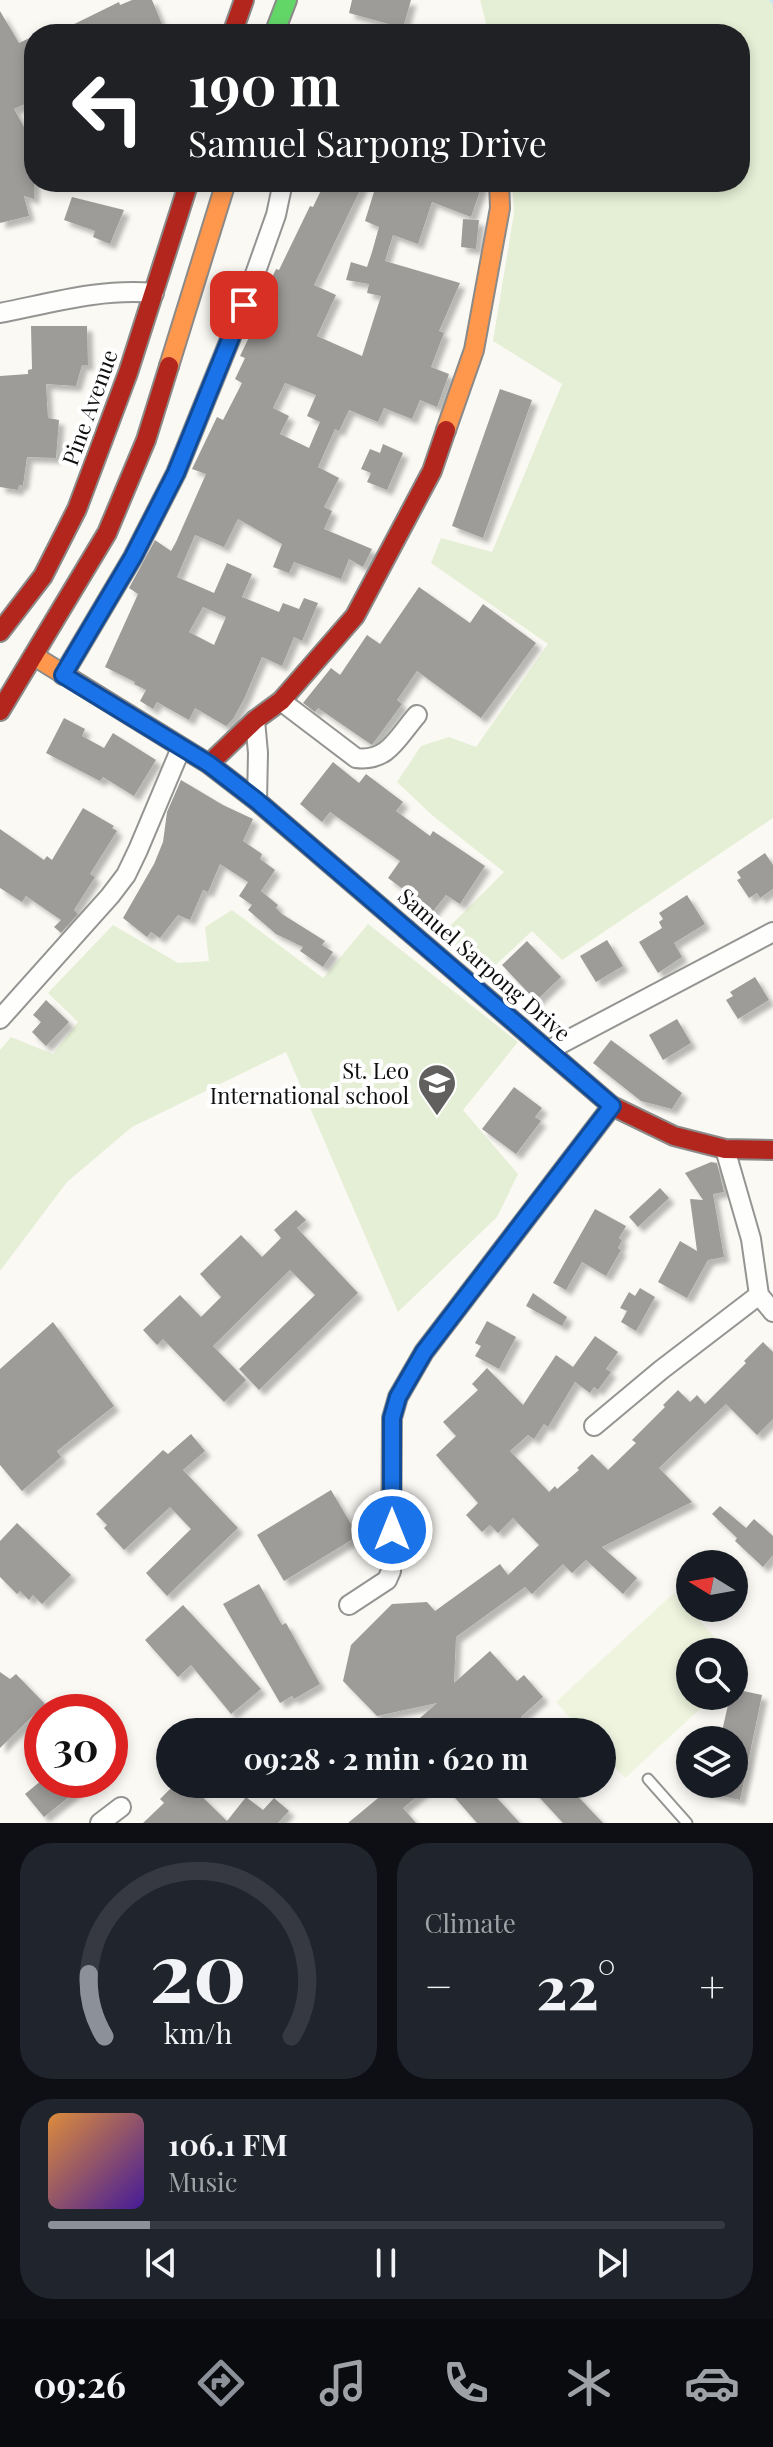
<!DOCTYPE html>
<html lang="en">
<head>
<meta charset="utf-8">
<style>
	body { margin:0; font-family:"Playfair Display",serif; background:#20242c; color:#f1f3f6; height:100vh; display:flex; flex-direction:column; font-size:30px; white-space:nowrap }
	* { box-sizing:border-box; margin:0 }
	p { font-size:26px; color:#9ea1a6 }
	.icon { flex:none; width:44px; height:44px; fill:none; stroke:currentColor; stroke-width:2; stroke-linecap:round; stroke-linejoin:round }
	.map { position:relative; height:1823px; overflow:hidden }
	.details { display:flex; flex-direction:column; gap:20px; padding:20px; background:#0d0f14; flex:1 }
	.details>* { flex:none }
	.guide { position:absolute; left:24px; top:24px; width:726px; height:168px; border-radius:32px; box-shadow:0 4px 12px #0003; background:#202124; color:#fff; overflow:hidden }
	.needle { width:52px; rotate:281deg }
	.controls { position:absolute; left:676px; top:1550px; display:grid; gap:16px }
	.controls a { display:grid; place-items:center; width:72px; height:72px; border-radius:50%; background:#171b24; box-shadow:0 4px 12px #0003; font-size:40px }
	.speed { position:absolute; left:24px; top:1694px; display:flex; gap:16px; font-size:40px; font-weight:700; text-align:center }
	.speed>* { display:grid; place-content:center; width:104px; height:104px; border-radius:50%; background:#171b24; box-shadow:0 4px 12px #0003; line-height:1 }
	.speed .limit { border:12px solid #d22; background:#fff; color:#111 }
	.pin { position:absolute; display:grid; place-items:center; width:68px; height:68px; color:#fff; margin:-34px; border-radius:16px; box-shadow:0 4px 12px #0006 }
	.me { position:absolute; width:88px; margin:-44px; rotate:0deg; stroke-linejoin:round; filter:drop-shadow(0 0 6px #0008) }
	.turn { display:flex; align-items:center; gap:28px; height:168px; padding:0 32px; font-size:36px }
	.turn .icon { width:104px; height:104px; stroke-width:2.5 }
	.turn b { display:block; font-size:56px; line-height:68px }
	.big { font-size:60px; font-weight:700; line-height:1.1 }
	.details .widget { flex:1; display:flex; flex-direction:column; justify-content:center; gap:12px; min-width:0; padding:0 28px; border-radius:32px; background:#20242c }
	.details .dial { align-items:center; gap:0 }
	.dial svg { height:208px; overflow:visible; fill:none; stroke:#363941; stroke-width:7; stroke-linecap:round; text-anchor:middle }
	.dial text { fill:#f1f3f6; stroke:none }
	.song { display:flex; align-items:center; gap:24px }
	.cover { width:96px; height:96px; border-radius:12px; background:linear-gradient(135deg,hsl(30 70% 55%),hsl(260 70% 35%)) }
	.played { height:8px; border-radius:4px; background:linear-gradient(90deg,#8c9099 15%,#363941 15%) }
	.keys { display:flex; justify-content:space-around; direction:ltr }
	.heat { display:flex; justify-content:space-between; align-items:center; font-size:44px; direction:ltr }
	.details .tiles { flex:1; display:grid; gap:20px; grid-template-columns:1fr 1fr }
	.widget:last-child { grid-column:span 2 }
	.trip { position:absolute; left:156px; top:1718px; width:460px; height:80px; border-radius:40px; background:#171b24; box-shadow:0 4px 12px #0003; font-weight:700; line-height:80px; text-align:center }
	.dock { display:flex; height:128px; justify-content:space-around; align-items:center; background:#090b0e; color:#9ea1a6 }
	.dock .icon { width:56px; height:56px }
	.dock .current { color:#8c9099 }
	.dock b { font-size:36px; color:#f1f3f6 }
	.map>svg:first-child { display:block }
	.green { fill:#e5efd5 }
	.pitch { fill:#eef4de }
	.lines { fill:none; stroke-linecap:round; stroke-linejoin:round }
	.stream { stroke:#cbe7f3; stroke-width:5 }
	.building { fill:#9e9c99; fill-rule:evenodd; filter:url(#shadow) }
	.lane-casing { stroke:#949492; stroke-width:13 }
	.street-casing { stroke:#949492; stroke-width:22 }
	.fast-casing { stroke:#8b8a88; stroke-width:22 }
	.slow-casing { stroke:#8b8a88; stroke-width:22 }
	.jam-casing { stroke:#8b8a88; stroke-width:22 }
	.lane { stroke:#fefefd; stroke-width:9 }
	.street { stroke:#fefefd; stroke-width:18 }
	.fast { stroke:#63d668; stroke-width:18 }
	.slow { stroke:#ff974d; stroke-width:18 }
	.jam { stroke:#b3261e; stroke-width:18 }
	.route-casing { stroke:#114b97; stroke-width:20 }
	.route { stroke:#1a73e8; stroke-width:14 }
	.labels { text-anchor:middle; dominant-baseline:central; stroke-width:8; stroke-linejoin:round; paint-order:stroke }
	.street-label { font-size:22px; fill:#0e0e0e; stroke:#fff }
	.poi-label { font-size:22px; fill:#0e0e0e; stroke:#fff; text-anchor:end }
</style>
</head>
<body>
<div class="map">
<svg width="773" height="1823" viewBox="0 0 773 1823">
	<defs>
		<filter id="shadow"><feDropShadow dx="5.5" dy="5.5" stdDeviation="2" flood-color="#0004"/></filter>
	</defs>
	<rect width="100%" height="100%" fill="#faf9f4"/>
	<g class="green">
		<polygon points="480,0 773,0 773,818 562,960 532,931 485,975 440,936 504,872 433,816 397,782 421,746 449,737 476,747 548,644 431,563 441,538 492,552 562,384 493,341 514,213 512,182 740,182 740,34 489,34"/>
		<polygon points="232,910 323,978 368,924 518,1042 463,1110 518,1174 497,1217 398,1312 286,1052 132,1127 67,1182 0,1271 0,1050 11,1037 53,1054 78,1022 48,993 113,925 178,963 209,961 205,927"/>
	</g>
	<polygon class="pitch" points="674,1593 728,1652 690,1652 690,1696 714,1696 625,1778 602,1753 602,1732 583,1732 556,1702"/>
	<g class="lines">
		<polyline class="stream" points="772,0 773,1"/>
	</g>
	<g class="building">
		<polygon points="132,0 152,0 166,34 54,34 119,2 120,5"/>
		<polygon points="352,0 411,0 403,28 349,13"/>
		<polygon points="0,11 19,43 34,36 34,100 14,109 34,145 34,199 24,196 29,216 0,223"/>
		<path d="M325 182H364L314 285 336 295 317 336 362 356 381 296 367 293 369 284 346 280 351 262 367 267 372 252 379 227 365 221 377 182H483L471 217 432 202 418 244 393 235 385 261 460 283 439 331 444 333 431 367 449 374 437 407 420 400 412 419 384 408 378 422 349 410 339 431 335 429 318 467 339 478 324 507 332 511 324 529 372 549 363 567 349 559 341 579 294 562 289 573 273 567 282 544 238 519 224 547 195 535 177 577 214 593 227 563 252 574 242 597 279 612 283 603 299 609 304 598 318 603 302 641 294 637 282 666 262 657 244 699 233 719 226 726 195 708 189 720 157 702 153 709 140 701 146 690 134 684 135 682 105 667 138 594 129 588 155 540 171 551 176 542 206 474 192 469 217 417 223 420 242 383 235 379 245 358 240 356 271 292 266 290 276 269 279 270 310 206 313 207ZM285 383 316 395 307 416 320 422 309 448 280 434 289 416 273 408ZM203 607 226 617 214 645 189 632Z"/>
		<polygon points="72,197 124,210 110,244 93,237 95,231 64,220"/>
		<polygon points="463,219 479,220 476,249 461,247"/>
		<polygon points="31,326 87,326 88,365 82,365 76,386 46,384 48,418 59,420 56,458 27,457 23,485 19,485 18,490 0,487 0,376 28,374 28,370 32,369"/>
		<polygon points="500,389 532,400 483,538 452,526"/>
		<polygon points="383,444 403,453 387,490 367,482 371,473 361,469 370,449 380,453"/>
		<polygon points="419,587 470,623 483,604 536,643 481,718 417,671 397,700 402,704 372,745 318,708 315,712 303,703 331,668 340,675 367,635 380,644"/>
		<polygon points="64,718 85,729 82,736 104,748 113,733 156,760 134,796 103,777 100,781 46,753"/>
		<polygon points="333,762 359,783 366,774 403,802 396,811 430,836 433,831 485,866 460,904 446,895 430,915 417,905 419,901 388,878 400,861 330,812 322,822 300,804"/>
		<polygon points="181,780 223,805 253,819 243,841 262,854 260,859 275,870 261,891 278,905 276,908 282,914 325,941 322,945 333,952 323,967 300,951 303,947 276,934 248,910 252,905 239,896 248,882 220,864 208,892 203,890 190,920 178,915 160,938 151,932 147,937 123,918 154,864 163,842 167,812"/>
		<polygon points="83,808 114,826 112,828 117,831 90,874 95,877 74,910 78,914 61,933 54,927 61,920 26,896 22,902 0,888 0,829 44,860 47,856 52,860"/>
		<polygon points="765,853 773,865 773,889 760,898 757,893 749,898 737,880 741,878 737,872"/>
		<polygon points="687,895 705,924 674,943 682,957 658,973 639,942 662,928 659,922 663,919 659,913"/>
		<polygon points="607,940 623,966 596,982 580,956"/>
		<polygon points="527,941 561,977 536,1001 502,965"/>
		<polygon points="755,977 769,1000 738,1019 726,1000 733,996 730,992"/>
		<polygon points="46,1000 69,1022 46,1046 32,1032 41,1022 33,1015"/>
		<polygon points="677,1019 691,1043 663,1060 649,1035"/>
		<polygon points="611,1040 682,1093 672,1109 641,1101 593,1063"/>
		<polygon points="514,1087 542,1108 535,1117 541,1121 516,1154 482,1129"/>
		<polygon points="711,1162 717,1163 724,1192 713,1194 724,1257 708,1260 687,1298 658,1282 680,1241 697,1251 690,1199 703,1200 685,1173"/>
		<polygon points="660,1188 669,1198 638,1227 629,1217"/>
		<polygon points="595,1209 626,1226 619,1238 622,1240 618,1248 621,1250 606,1276 582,1262 566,1290 553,1283"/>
		<polygon points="296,1210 306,1220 297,1228 358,1293 259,1390 239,1369 315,1295 290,1270 213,1346 246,1380 224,1402 163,1339 157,1345 143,1330 180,1295 201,1317 221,1297 200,1274 241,1235 262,1257 281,1238 274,1230"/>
		<polygon points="640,1288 655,1297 636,1331 621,1322 627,1311 620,1308 629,1292 635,1296"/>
		<polygon points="533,1293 567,1317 562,1326 526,1306"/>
		<polygon points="487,1321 516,1337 499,1369 475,1356 481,1346 475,1343"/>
		<polygon points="53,1322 114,1406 57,1451 61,1457 22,1491 0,1465 0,1369"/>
		<polygon points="595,1336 618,1352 606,1369 611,1372 598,1390 594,1387 590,1393 575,1382 548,1427 544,1424 534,1439 528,1435 510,1451 549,1492 555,1486 557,1489 579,1470 577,1468 592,1454 608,1470 636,1443 632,1440 665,1407 663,1405 678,1390 690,1402 697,1395 705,1404 746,1363 744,1361 763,1342 773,1352 773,1419 757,1435 726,1404 659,1468 692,1502 602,1547 637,1578 623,1594 586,1560 572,1573 563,1564 532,1594 525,1587 456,1637 454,1683 490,1651 517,1681 524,1675 543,1697 521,1717 534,1732 404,1732 437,1703 377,1716 343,1681 351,1645 392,1604 427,1602 435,1611 500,1564 508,1575 539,1545 513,1518 498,1533 490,1525 482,1532 466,1515 478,1503 436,1455 456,1436 443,1422 478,1390 472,1384 487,1368 523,1405 556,1355 573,1367"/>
		<polygon points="191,1434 205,1451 183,1470 238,1528 167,1596 146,1573 191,1529 170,1507 124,1550 104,1528 107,1525 96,1514 163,1450 168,1454"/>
		<polygon points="331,1490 358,1536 284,1581 257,1535"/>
		<polygon points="720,1506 746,1528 754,1519 773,1536 773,1555 763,1567 735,1541 737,1538 712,1514"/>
		<polygon points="17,1523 71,1575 42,1604 33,1595 29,1600 20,1591 17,1594 0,1577 0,1541"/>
		<polygon points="259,1584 282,1625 286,1623 320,1684 294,1699 292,1696 280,1703 223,1604"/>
		<polygon points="183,1605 261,1689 231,1714 191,1665 178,1677 145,1640"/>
		<polygon points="0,1672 10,1679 16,1674 45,1704 0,1748"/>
		<polygon points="734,1689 762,1695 740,1800 696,1790 697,1784 734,1784 734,1740 720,1740 730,1696 734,1696"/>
		<polygon points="42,1780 90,1780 44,1817 25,1794"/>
		<polygon points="175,1784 189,1784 227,1821 246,1797 263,1810 274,1798 289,1811 278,1823 143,1823 164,1803 160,1799"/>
		<polygon points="395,1784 432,1784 403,1808 416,1823 348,1823"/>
		<polygon points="443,1784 484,1784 520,1823 477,1823"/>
		<polygon points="527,1784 566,1784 603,1823 563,1823"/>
	</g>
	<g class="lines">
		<g class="lane-casing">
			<polyline id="lane" points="648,1779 687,1823"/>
		</g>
		<g class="street-casing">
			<g id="street">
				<path d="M0 313C51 303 102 288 154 293"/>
				<polyline points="63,675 133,557 176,473 244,305 276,215 283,182"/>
				<path d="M281 701 356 758C388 762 397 738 417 715"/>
				<polyline points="255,720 258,753 257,801"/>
				<polyline points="0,1019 110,896 126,875 138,850 181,748"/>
				<polyline points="549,1050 773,932"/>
				<polyline points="725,1149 751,1239 759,1295 773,1312"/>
				<polyline points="594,1426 661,1370 759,1295"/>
				<polyline points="349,1605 387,1580 391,1571 392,1418 398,1397 424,1352 612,1106"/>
				<polyline points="100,1823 121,1807"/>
			</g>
		</g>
		<g class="fast-casing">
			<polyline id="fast" points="274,34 287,0"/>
		</g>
		<g class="slow-casing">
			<g id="slow">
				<polyline points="169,366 226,182"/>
				<polyline points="446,430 474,350 500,208 499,182"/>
				<polyline points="34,656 209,764 257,801 406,929"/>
			</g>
		</g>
		<g class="jam-casing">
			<g id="jam">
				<polyline points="232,34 244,0"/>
				<polyline points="0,632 43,576 77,509 128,373 189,182"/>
				<polyline points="0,711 107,533 146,440 169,366"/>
				<polyline points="209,764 255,720 281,701 355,616 432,471 446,430"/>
				<polyline points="406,929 612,1106 674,1136 725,1149 773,1150"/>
			</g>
		</g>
		<use href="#lane" class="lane"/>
		<use href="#street" class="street"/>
		<use href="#fast" class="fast"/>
		<use href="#slow" class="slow"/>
		<use href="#jam" class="jam"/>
	</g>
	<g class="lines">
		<g class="route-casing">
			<polyline id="route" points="244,305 176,473 133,557 63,675 209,764 257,801 612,1106 424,1352 398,1397 392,1418 392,1530"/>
		</g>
		<use href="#route" class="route"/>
	</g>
	<defs>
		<g id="school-pin" transform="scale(2)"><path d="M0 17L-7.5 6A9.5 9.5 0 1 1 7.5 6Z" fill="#61605e" stroke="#fff"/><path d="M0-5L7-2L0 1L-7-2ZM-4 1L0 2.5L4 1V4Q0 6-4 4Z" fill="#fff"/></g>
	</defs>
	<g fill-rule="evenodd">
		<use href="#school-pin" x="437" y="1083"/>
	</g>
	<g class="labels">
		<g class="street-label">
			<text transform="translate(89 407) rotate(-70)">Pine Avenue</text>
			<text transform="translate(485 964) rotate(41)">Samuel Sarpong Drive</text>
		</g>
		<g class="poi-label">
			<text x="409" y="1070">St. Leo<tspan x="409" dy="25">International school</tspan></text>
		</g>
	</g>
</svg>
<div class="controls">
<a><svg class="needle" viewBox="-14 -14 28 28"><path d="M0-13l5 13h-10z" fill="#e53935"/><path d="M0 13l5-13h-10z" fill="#9ea1a6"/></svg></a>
<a><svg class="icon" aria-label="search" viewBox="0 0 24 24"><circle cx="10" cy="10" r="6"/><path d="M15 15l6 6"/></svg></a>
<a><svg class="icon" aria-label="layers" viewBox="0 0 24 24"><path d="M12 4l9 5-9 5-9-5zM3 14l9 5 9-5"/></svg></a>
</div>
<div class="speed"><div class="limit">30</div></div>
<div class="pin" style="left:244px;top:305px;background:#d93025"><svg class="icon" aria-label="arrive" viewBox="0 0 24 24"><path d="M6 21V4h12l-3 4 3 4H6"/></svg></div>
<svg class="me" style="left:392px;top:1530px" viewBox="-20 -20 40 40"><circle r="17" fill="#1a73e8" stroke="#fff" stroke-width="3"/><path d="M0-11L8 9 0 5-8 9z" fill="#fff"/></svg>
<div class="trip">09:28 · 2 min · 620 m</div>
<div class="guide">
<div class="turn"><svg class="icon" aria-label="left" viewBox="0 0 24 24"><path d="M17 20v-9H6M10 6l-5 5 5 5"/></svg><div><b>190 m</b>Samuel Sarpong Drive</div></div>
</div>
</div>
<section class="details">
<div class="tiles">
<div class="widget dial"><svg viewBox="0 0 100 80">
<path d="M14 69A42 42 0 1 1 86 69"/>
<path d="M14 69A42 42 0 0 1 8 45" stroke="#8c9099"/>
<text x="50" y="56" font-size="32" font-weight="700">20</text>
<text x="50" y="72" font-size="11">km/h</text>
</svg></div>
<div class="widget"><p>Climate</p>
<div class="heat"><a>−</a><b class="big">22°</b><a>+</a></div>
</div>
<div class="widget">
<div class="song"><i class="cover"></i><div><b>106.1 FM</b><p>Music</p></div></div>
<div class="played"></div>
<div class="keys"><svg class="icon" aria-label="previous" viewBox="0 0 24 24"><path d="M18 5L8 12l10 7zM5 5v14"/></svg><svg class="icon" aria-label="pause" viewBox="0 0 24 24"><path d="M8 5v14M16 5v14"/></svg><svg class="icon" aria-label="next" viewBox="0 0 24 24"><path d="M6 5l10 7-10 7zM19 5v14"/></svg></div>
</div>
</div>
</section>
<nav class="dock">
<b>09:26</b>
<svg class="icon current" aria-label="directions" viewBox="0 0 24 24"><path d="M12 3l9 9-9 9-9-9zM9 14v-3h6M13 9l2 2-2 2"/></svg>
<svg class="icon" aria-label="music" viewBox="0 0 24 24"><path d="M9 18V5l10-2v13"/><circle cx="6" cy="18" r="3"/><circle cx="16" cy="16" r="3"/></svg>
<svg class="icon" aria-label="phone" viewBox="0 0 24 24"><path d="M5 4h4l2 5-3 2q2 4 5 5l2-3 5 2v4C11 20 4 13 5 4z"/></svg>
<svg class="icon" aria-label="climate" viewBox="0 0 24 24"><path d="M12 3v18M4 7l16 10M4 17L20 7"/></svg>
<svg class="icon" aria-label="car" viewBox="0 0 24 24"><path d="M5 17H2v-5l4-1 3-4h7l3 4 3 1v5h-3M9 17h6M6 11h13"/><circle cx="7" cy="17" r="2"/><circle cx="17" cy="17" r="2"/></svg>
</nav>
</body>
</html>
